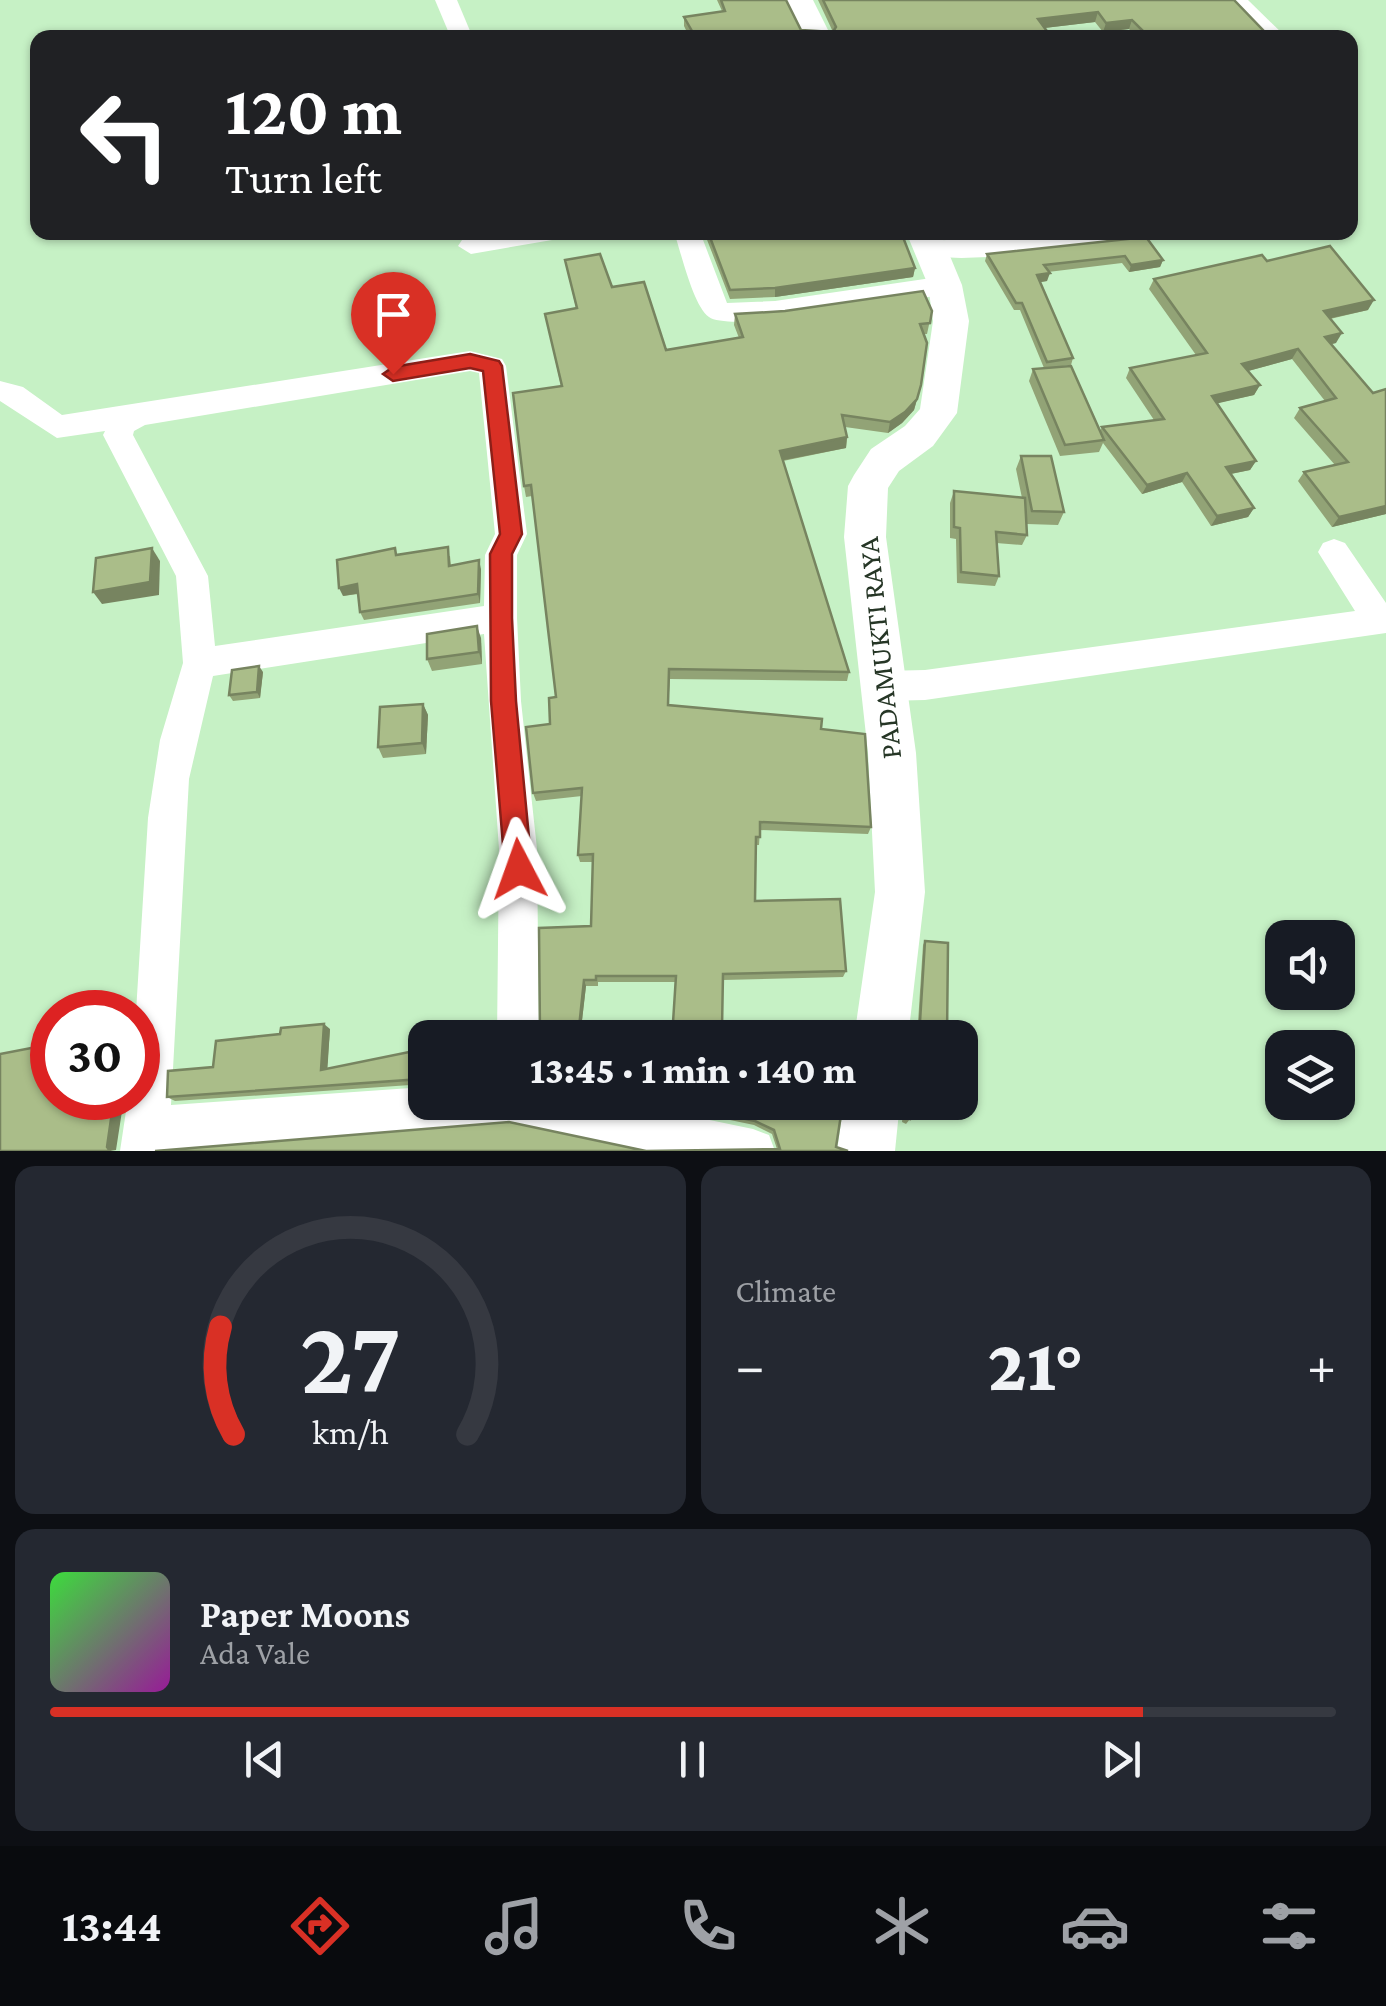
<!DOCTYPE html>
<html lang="en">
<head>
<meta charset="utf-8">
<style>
	body { margin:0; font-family:"Crimson Pro",serif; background:#242831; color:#f1f3f6; height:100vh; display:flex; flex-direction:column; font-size:38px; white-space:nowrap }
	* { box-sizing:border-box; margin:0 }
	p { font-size:32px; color:#9ea1a6 }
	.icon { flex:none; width:55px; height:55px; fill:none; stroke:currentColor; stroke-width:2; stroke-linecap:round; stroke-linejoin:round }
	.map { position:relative; height:1151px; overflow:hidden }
	.panel { display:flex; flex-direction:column; gap:15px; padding:15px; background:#0d0f14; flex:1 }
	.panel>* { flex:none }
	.top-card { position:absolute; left:30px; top:30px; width:1328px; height:210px; border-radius:20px; box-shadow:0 2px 8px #0004; background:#202124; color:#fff; overflow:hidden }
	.fabs { position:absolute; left:1265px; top:920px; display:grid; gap:20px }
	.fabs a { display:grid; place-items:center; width:90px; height:90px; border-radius:20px; background:#171b24; box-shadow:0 2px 8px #0004; font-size:50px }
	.speed { position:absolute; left:30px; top:990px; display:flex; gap:20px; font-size:50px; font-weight:700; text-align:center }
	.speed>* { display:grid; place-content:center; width:130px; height:130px; border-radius:50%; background:#171b24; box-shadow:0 2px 8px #0004; line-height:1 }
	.speed .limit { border:15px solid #d22; background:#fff; color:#111 }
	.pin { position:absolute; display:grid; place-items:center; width:85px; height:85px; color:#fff; margin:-102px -42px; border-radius:50% 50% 50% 0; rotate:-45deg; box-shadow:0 0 10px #0007 }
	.pin .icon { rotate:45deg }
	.me { position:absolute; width:110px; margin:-55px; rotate:356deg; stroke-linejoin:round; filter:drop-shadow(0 0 8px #0008) }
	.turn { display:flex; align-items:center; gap:35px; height:210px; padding:0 30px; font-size:45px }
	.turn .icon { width:130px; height:130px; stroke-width:2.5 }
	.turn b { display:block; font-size:70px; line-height:85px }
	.big { font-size:75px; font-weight:800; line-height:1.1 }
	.panel .widget { flex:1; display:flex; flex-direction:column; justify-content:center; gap:15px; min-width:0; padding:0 35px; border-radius:20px; background:#242831 }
	.panel .dial { align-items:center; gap:0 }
	.dial svg { height:260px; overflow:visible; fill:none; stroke:#363941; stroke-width:7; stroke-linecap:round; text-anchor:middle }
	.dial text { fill:#f1f3f6; stroke:none }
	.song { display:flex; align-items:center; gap:30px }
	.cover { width:120px; height:120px; border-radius:15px; background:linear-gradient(135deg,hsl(120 70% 55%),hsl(300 70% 35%)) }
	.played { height:10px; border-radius:5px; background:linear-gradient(90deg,#d93025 85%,#363941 85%) }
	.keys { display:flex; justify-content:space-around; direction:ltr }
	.heat { display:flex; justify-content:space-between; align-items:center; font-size:55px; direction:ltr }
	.panel .tiles { flex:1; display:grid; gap:15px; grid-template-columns:1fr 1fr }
	.widget:last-child { grid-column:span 2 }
	.trip { position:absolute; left:408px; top:1020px; width:570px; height:100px; border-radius:20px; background:#171b24; box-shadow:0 2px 8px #0004; font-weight:800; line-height:100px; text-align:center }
	.menu { display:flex; height:160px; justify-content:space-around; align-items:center; background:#090b0e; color:#9ea1a6 }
	.menu .icon { width:70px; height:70px }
	.menu .selected { color:#d93025 }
	.menu b { font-size:45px; color:#f1f3f6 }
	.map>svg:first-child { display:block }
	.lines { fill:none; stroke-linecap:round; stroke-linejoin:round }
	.minor { fill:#fff; fill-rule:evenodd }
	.tertiary { fill:#fff; fill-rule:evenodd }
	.wall { fill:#92a376 }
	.shaded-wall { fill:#778460 }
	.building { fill:#aabd89; stroke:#778460; stroke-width:2.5 }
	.route { fill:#d93025; stroke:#8d1f18; stroke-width:2.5 }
	.labels { text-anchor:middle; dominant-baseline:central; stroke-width:8; stroke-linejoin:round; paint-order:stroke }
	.street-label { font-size:30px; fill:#263626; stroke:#fff }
</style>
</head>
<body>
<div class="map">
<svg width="1386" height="1151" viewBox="0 0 1386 1151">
	<rect width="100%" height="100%" fill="#c6f1c5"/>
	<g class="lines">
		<g class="minor">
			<polygon points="435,0 457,0 473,38 451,38"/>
			<polygon points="1225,0 1248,0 1287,38 1263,38"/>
			<polygon points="500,232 565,232 552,240 471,254 458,246 462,240"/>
			<path d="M674 232H700L727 303 775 301 945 276 954 279 958 285 954 291 945 294C908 300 732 334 709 317 693 306 681 252 674 232Z"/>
			<path d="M1067 232H1162L1149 240C1115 244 933 271 918 250L931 241Z"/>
			<path d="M470 351 502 359 506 366 527 534 517 555V618L521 701 537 849 539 1038H497L499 849 484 634 213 676 189 779 171 1105 425 1087V1102H623L753 1129 769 1135 775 1151H648L512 1122 164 1151H120L128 1098H138L136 1012 148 818 160 740 183 663 176 576 103 435 105 431 57 438 0 401V381L23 387 62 415ZM470 371 479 373 495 534 485 555 484 606 215 646 208 576 133 435 134 431 145 425Z"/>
			<polygon points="1334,539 1345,543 1386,603 1386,633 925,700 883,701 871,697 866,686 871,675 883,671 925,670 1355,611 1318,552 1323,543"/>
		</g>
		<g class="tertiary">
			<polygon points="785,0 813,0 832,38 804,38"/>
			<polygon points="906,232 940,232 962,285 969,321 957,413 933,446 899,471 888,488 886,537 916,753 925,892 908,1038 854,1038 875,892 868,753 844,537 848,486 854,475 871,449 905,426 920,409 933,321 928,285"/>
			<polygon points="844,1102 900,1102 895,1151 837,1151"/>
		</g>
	</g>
	<g class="wall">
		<polygon points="717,0 786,0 801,30 833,32 818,0 1234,0 1264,31 1282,38 1137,38 1129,29 1103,32 1095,22 1044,28 1052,38 690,38 684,26 684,17 722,11"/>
		<polygon points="704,232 904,232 902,236 915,268 913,277 775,297 730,299"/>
		<polygon points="962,232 1003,232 964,235"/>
		<polygon points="1146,237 1163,260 1160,267 1129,272 1122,263 1048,272 1047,281 1040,282 1073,358 1071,365 1047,368 1100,431 1102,427 1154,420 1126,378 1130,368 1196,355 1149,289 1154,279 1267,261 1368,310 1330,319 1336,343 1331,344 1373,393 1386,389 1386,514 1332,527 1298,481 1304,472 1335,465 1294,418 1300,408 1325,401 1292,359 1248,371 1260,385 1254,395 1217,403 1256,461 1250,470 1231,474 1254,508 1248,517 1211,526 1182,482 1142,494 1103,443 1099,452 1060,456 1029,381 1033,369 1044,368 1020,310 1014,310 985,261 987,254"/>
		<polygon points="565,260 612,287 666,350 739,338 734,325 735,314 932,311 927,334 924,334 918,396 914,410 902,423 888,433 845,427 847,437 846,448 783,461 849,672 847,681 670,679 668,706 821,729 871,827 868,834 760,830 759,845 756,845 755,901 846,971 843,977 723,980 722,1028 672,1038 675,982 598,982 598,986 586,986 580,1037 530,1038 540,1033 591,926 593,862 580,862 578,855 582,796 536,801 533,793 556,697 532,496 526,497 524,486 561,386 545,314 576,308"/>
		<polygon points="1021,456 1064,512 1058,525 1027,524 1026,516 1027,535 1022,545 996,543 999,576 995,586 957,583 956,539 950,538 950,503 954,491 1022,498 1016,469"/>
		<polygon points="398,555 450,556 451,565 481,569 480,603 364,620 360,612 358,594 343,596"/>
		<polygon points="481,638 482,664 432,671 427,659"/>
		<polygon points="263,672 260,698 233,701 229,695"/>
		<polygon points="423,704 428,715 426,754 383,758 378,747"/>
		<polygon points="925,941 947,1038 917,1038 923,945"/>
		<polygon points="330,1029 327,1069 419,1050 424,1055 425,1084 175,1101 167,1097"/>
		<polygon points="644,1102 843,1102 836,1147 848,1151 646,1151 777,1149 772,1134 754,1125"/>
		<polygon points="904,1102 913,1102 910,1119 906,1124 902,1122"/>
	</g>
	<g class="shaded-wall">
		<polygon points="1098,12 1095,22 1036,29 1038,19"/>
		<polygon points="1132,20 1129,29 1103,32 1106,23"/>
		<polygon points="870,33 869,38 837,38"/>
		<polygon points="1163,260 1160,267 1129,272 1131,265"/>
		<polygon points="915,268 913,277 775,297 775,288"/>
		<polygon points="1050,273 1047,281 1035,283 1037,275"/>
		<polygon points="1374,300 1368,310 1318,321 1324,311"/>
		<polygon points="1342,333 1336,343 1319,347 1325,337"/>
		<polygon points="1298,349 1292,359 1237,374 1242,364"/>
		<polygon points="921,385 914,410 902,423 888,433 890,422"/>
		<polygon points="1260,385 1254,395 1206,406 1212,396"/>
		<polygon points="847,437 846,448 779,461 780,451"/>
		<polygon points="1256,461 1250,470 1220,476 1226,467"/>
		<polygon points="1187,473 1182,482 1142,494 1147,485"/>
		<polygon points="1386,506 1386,514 1332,527 1339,517"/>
		<polygon points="1254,508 1248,517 1211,526 1217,516"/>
		<polygon points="152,548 160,561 159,595 102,604 93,592"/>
		<polygon points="479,560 481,569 480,603 478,594"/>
		<polygon points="357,584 361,593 343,596 339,588"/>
		<polygon points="477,626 481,638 482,664 479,652"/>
		<polygon points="259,666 263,672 260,698 257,692"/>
		<polygon points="423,704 428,715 426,754 422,743"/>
		<polygon points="584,980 586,986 580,1038 578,1038"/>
		<polygon points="324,1024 330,1029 327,1075 321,1070"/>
		<polygon points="419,1050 424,1055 425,1083 421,1079"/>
		<polygon points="114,1098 124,1098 116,1150 110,1151 107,1147"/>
	</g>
	<g class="building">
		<polygon points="721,0 786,0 801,30 833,32 836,27 823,0 1234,0 1264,31 1276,32 1282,38 1150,38 1132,20 1106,23 1098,12 1038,19 1052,38 873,38 870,33 837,38 696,38 684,17 725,11"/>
		<polygon points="708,232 901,232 915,268 775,288 730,290"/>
		<polygon points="1146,237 1163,260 1131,265 1125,256 1044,265 1050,273 1037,275 1073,358 1047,362 1022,303 1016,303 987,254"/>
		<polygon points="1330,246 1374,300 1324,311 1342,333 1325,337 1373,393 1386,389 1386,506 1339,517 1304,472 1348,462 1300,408 1336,398 1298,349 1242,364 1260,385 1212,396 1256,461 1226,467 1254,508 1217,516 1187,473 1147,485 1102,427 1164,419 1130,368 1207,353 1154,279 1262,255 1267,261"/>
		<polygon points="600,254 612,287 644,282 666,350 743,337 735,314 785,311 923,291 932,311 930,323 920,324 927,343 921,385 917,399 905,412 890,422 842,415 847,437 780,451 849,672 669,669 668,705 822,719 821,729 865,734 871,827 760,822 760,837 756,837 755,901 840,899 846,971 723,974 722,1028 787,1038 672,1038 676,976 596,976 596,980 584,980 578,1037 636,1038 530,1038 540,1033 539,928 591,926 593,854 578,855 582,788 533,793 526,727 550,724 549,698 556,697 531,485 524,486 513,393 562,386 545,314 577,308 565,260"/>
		<polygon points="1071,366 1104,440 1065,445 1033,369"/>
		<polygon points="1021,456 1051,456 1064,512 1032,511"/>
		<polygon points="954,491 1025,498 1027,535 996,532 999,576 961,572 960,528 954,527"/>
		<polygon points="448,547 449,566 479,560 478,594 360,612 357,584 339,588 337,560 395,548 396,555"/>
		<polygon points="152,548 150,582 93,592 96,558"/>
		<polygon points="477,626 479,652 427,659 427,634"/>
		<polygon points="259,666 257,692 229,695 232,670"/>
		<polygon points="423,704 422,743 378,747 380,707"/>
		<polygon points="925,941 948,943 947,1038 919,1038"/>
		<polygon points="324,1024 321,1070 419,1050 421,1079 167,1097 168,1071 213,1067 216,1041 280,1034 281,1028"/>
		<polygon points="52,1044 52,1098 114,1098 107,1147 110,1151 0,1151 0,1054"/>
		<polygon points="665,1102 843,1102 836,1147 848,1151 155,1151 509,1122 646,1151 780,1149 774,1130 755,1121"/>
		<polygon points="907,1102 913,1102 910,1119 905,1118"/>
	</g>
	<polygon class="route" points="470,354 499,361 502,366 522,534 512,554 512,618 516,701 532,869 528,878 519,882 509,878 505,869 491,701 490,554 500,534 483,371 470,368 393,381 383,374 393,367"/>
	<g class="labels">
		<g class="street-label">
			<text transform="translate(879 648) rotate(-96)">PADAMUKTI RAYA</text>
		</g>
	</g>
</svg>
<div class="fabs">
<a><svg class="icon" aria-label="sound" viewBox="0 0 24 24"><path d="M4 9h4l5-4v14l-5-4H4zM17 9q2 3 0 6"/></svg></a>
<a><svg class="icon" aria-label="layers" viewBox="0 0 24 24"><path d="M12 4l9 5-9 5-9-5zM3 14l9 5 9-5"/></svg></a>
</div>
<div class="speed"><div class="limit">30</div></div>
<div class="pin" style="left:393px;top:374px;background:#d93025"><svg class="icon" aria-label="arrive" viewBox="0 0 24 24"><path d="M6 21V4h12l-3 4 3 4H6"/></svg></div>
<svg class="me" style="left:519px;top:869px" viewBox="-20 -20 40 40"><path d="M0-17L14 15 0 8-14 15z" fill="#d93025" stroke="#fff" stroke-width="4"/></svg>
<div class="trip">13:45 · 1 min · 140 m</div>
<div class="top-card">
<div class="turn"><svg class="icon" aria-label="left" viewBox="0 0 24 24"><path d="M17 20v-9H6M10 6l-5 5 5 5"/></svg><div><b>120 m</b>Turn left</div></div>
</div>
</div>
<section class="panel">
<div class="tiles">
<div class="widget dial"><svg viewBox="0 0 100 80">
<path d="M14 69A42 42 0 1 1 86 69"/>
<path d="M14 69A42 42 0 0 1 10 36" stroke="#d93025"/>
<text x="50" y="56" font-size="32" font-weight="700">27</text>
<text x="50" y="72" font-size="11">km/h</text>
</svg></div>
<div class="widget"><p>Climate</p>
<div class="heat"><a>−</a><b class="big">21°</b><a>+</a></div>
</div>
<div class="widget">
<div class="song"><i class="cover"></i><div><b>Paper Moons</b><p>Ada Vale</p></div></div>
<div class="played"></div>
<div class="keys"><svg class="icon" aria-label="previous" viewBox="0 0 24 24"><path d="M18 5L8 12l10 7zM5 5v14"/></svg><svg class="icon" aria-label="pause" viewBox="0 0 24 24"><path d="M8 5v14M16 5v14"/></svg><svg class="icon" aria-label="next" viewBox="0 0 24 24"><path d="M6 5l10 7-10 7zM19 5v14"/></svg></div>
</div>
</div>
</section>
<nav class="menu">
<b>13:44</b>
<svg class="icon selected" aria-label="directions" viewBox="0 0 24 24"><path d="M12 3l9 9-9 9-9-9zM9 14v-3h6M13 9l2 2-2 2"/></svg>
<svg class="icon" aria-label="music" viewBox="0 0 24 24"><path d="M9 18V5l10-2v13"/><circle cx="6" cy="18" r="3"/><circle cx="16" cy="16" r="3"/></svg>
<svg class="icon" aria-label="phone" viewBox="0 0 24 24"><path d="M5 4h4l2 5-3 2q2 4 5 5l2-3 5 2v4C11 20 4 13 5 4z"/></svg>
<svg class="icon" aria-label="climate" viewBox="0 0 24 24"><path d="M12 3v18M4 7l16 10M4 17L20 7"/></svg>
<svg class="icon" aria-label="car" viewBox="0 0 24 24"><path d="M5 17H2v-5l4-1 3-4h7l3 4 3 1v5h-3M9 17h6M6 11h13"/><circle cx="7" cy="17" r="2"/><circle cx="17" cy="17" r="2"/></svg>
<svg class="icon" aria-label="filters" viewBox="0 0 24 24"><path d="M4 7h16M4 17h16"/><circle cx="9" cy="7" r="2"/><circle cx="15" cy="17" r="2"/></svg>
</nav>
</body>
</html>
